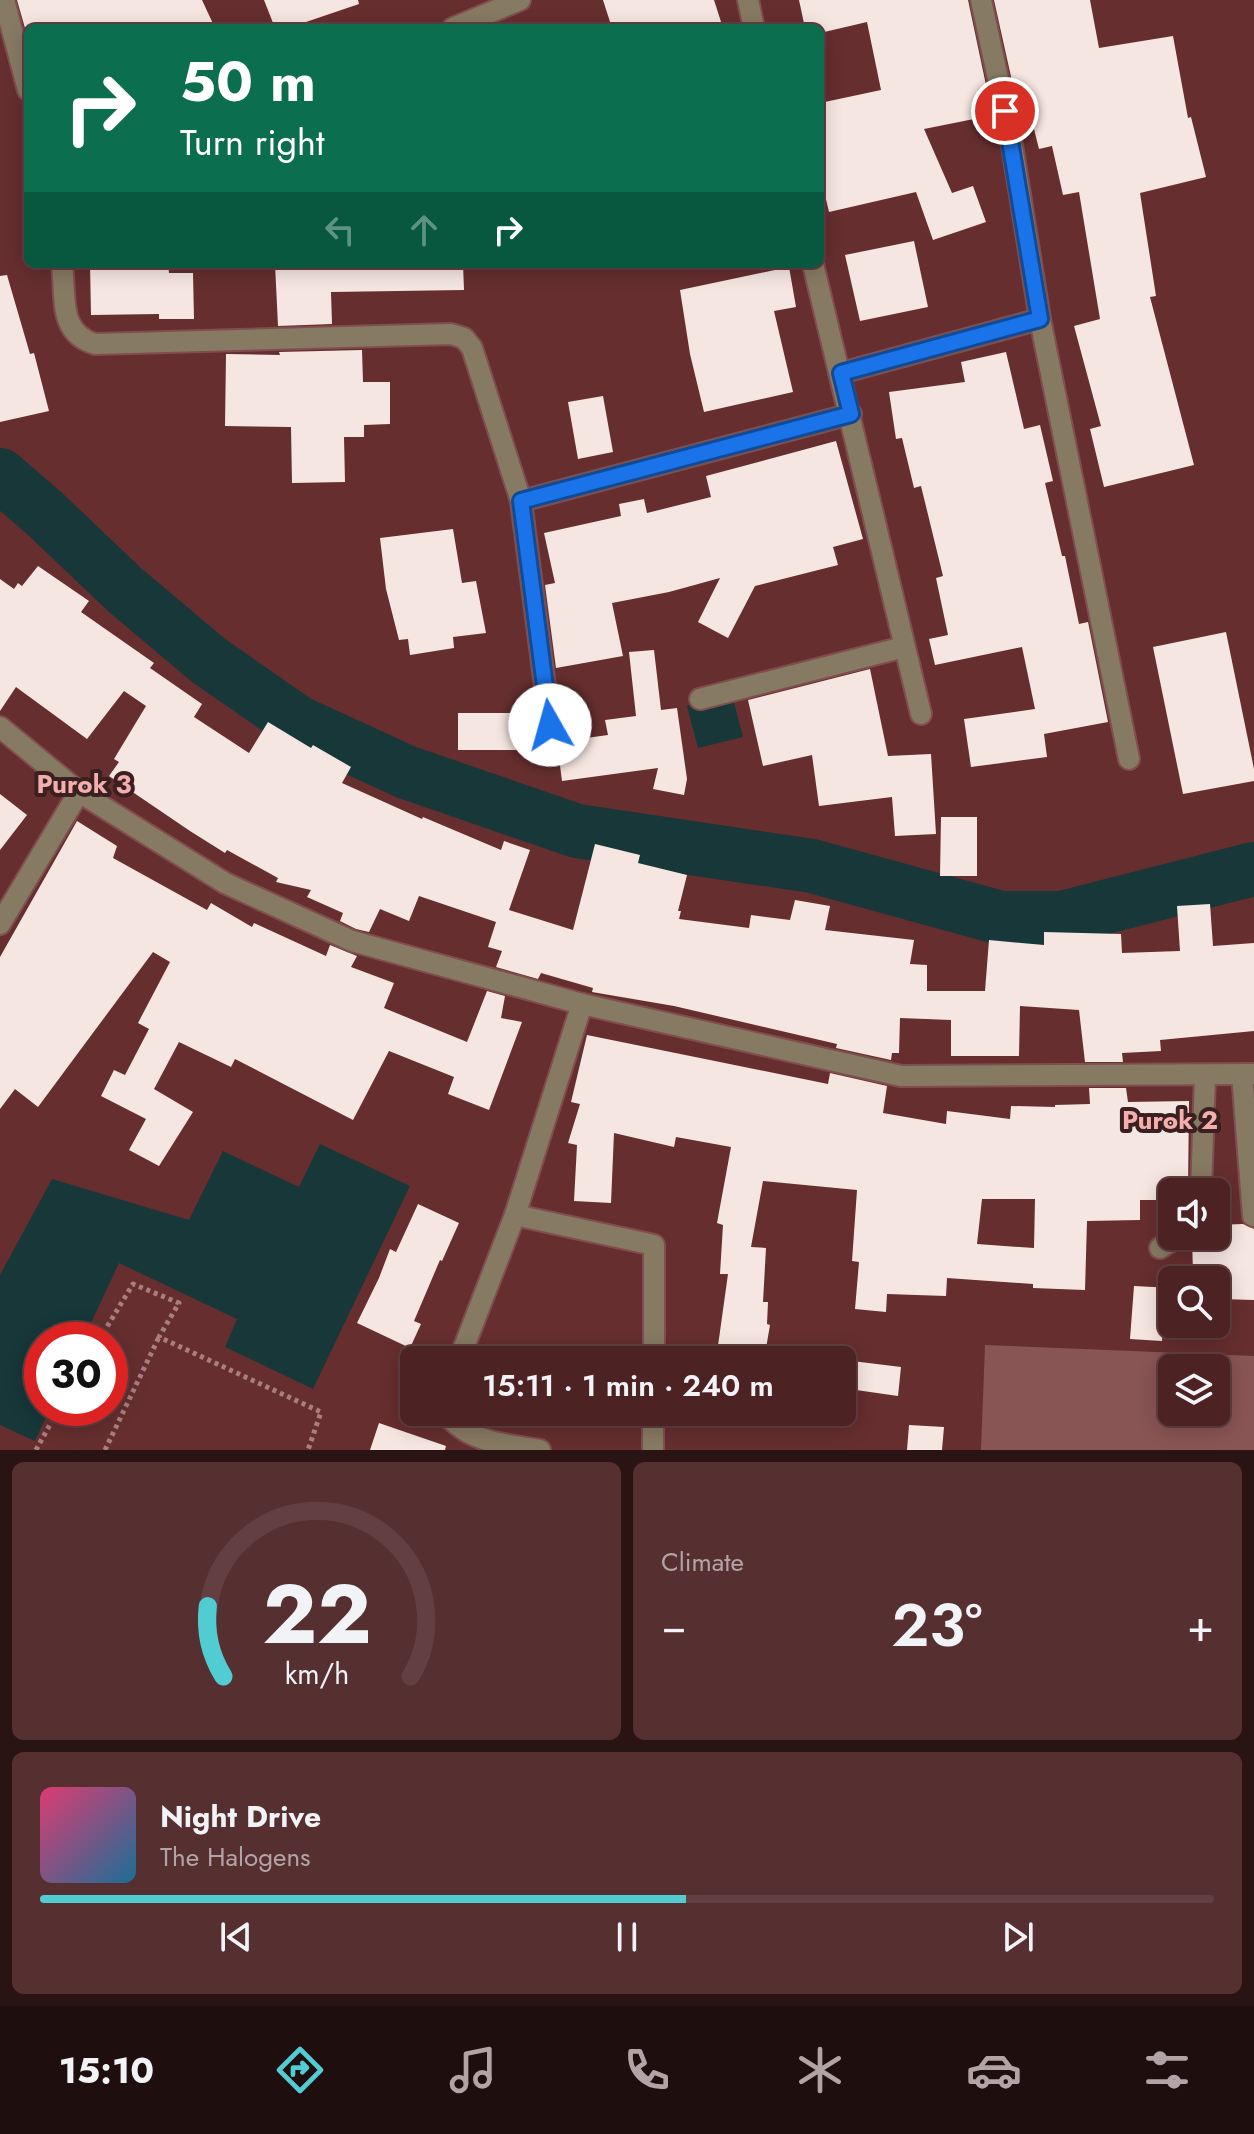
<!DOCTYPE html>
<html lang="en">
<head>
<meta charset="utf-8">
<style>
	body { margin:0; font-family:Jost,sans-serif; background:#562f30; color:#f1f3f6; height:100vh; display:flex; flex-direction:column; font-size:30px; white-space:nowrap }
	* { box-sizing:border-box; margin:0 }
	p { font-size:26px; color:#b2a4a6 }
	.icon { flex:none; width:44px; height:44px; fill:none; stroke:currentColor; stroke-width:2; stroke-linecap:round; stroke-linejoin:round }
	.map { position:relative; height:1450px; overflow:hidden }
	.sheet { display:flex; flex-direction:column; gap:12px; padding:12px; background:#2a1313; flex:1 }
	.sheet>* { flex:none }
	.banner { position:absolute; left:24px; top:24px; width:800px; height:244px; border-radius:12px; box-shadow:0 4px 20px #0003,0 0 0 2px #633f41; background:#0b6e4f; color:#fff; overflow:hidden }
	.buttons { position:absolute; left:1158px; top:1178px; display:grid; gap:16px }
	.buttons a { display:grid; place-items:center; width:72px; height:72px; border-radius:12px; background:#4c2223; box-shadow:0 4px 20px #0003,0 0 0 2px #633f41; font-size:40px }
	.speed { position:absolute; left:24px; top:1322px; display:flex; gap:16px; font-size:40px; font-weight:700; text-align:center }
	.speed>* { display:grid; place-content:center; width:104px; height:104px; border-radius:50%; background:#4c2223; box-shadow:0 4px 20px #0003,0 0 0 2px #633f41; line-height:1 }
	.speed .limit { border:12px solid #d22; background:#fff; color:#111 }
	.pin { position:absolute; display:grid; place-items:center; width:68px; height:68px; color:#fff; margin:-34px; border:4px solid #fff; border-radius:50%; box-shadow:0 2px 8px #0007 }
	.me { position:absolute; width:88px; margin:-44px; rotate:353deg; stroke-linejoin:round; filter:drop-shadow(0 0 6px #0008) }
	.turn { display:flex; align-items:center; gap:28px; height:168px; padding:0 24px; font-size:36px }
	.turn .icon { width:104px; height:104px; stroke-width:2.5 }
	.turn b { display:block; font-size:56px; line-height:68px }
	.lanes { display:flex; align-items:center; height:76px; padding:0 24px; background:#0003; justify-content:center; gap:40px; direction:ltr }
	.lanes .off { opacity:.35 }
	.big { font-size:60px; font-weight:600; line-height:1.1 }
	.sheet .tile { flex:1; display:flex; flex-direction:column; justify-content:center; gap:12px; min-width:0; padding:0 28px; border-radius:12px; background:#562f30 }
	.sheet .dial { align-items:center; gap:0 }
	.dial svg { height:208px; overflow:visible; fill:none; stroke:#633f41; stroke-width:7; stroke-linecap:round; text-anchor:middle }
	.dial text { fill:#f1f3f6; stroke:none }
	.song { display:flex; align-items:center; gap:24px }
	.cover { width:96px; height:96px; border-radius:12px; background:linear-gradient(135deg,hsl(340 70% 55%),hsl(200 70% 35%)) }
	.played { height:8px; border-radius:4px; background:linear-gradient(90deg,#51ccd3 55%,#633f41 55%) }
	.keys { display:flex; justify-content:space-around; direction:ltr }
	.heat { display:flex; justify-content:space-between; align-items:center; font-size:44px; direction:ltr }
	.sheet .tiles { flex:1; display:grid; gap:12px; grid-template-columns:1fr 1fr }
	.tile:last-child { grid-column:span 2 }
	.trip { position:absolute; left:400px; top:1346px; width:456px; height:80px; border-radius:12px; background:#4c2223; box-shadow:0 4px 20px #0003,0 0 0 2px #633f41; font-weight:600; line-height:80px; text-align:center }
	.tab-bar { display:flex; height:128px; justify-content:space-around; align-items:center; background:#1e0e0e; color:#b2a4a6 }
	.tab-bar .icon { width:56px; height:56px }
	.tab-bar .selected { color:#51ccd3 }
	.tab-bar b { font-size:36px; color:#f1f3f6 }
	.map>svg:first-child { display:block }
	.green { fill:#895454; fill-rule:evenodd }
	.water { fill:#173739 }
	.lines { fill:none; stroke-linecap:round; stroke-linejoin:round }
	.river { stroke:#173739; stroke-width:54 }
	.building { fill:#f6e6e1; fill-rule:evenodd }
	.minor-casing { stroke:#814e4e; stroke-width:24 }
	.path { stroke:#aa7e7e; stroke-width:5; stroke-dasharray:4 4; stroke-linecap:butt }
	.minor { stroke:#877a63; stroke-width:20 }
	.route-casing { stroke:#114b97; stroke-width:20 }
	.route { stroke:#1a73e8; stroke-width:14 }
	.labels { text-anchor:middle; dominant-baseline:central; stroke-width:8; stroke-linejoin:round; paint-order:stroke }
	.neighbourhood-label { font-size:26px; font-weight:bold; fill:#f3aead; stroke:#3a2020 }
</style>
</head>
<body>
<div class="map">
<svg width="1254" height="1450" viewBox="0 0 1254 1450">
	<rect width="100%" height="100%" fill="#662e2f"/>
	<path class="green" d="M985 1345 1254 1356V1450H981ZM1172 1368H1216V1412H1172Z"/>
	<g class="water">
		<polygon points="732,695 743,737 698,748 687,706"/>
		<polygon points="320,1144 410,1186 313,1389 225,1347 237,1319 119,1263 83,1340 42,1340 42,1408 50,1408 35,1441 0,1425 0,1275 52,1179 189,1220 223,1151 299,1187"/>
	</g>
	<g class="lines">
		<polyline class="river" points="0,475 44,513 125,590 208,660 297,722 406,772 577,831 812,866 1001,918 1062,918 1254,869"/>
	</g>
	<g class="building">
		<polygon points="17,0 202,0 215,28 25,28"/>
		<polygon points="264,0 358,0 359,4 306,22 308,28 275,28"/>
		<polygon points="603,0 714,0 723,28 612,28"/>
		<polygon points="799,0 968,0 990,104 976,106 979,118 924,129 952,193 973,186 986,222 933,240 916,192 829,212 820,174 820,103 881,90 867,22 820,33 820,28 805,28"/>
		<polygon points="994,0 1090,0 1099,48 1173,36 1188,118 1191,117 1206,177 1140,193 1156,296 1150,297 1194,465 1104,487 1090,429 1101,426 1074,326 1100,319 1079,192 1063,195 1052,146 1039,149 1026,97 1016,99"/>
		<polygon points="914,241 928,307 860,321 845,255"/>
		<polygon points="90,264 168,264 169,273 193,273 194,319 159,319 159,314 91,315"/>
		<polygon points="275,264 463,264 464,290 331,292 332,324 278,326"/>
		<polygon points="789,267 796,307 774,311 793,392 704,412 690,354 680,290"/>
		<polygon points="7,275 30,354 34,353 49,411 0,422 0,276"/>
		<polygon points="362,350 363,382 390,382 390,424 364,425 364,437 344,437 345,482 292,483 291,427 225,426 226,354 280,355 279,352"/>
		<polygon points="1006,352 1024,429 1040,425 1053,481 1045,483 1062,556 1065,556 1079,624 1088,622 1108,722 1044,734 1047,757 971,767 964,719 1035,709 1022,647 935,665 929,639 948,635 936,578 943,576 921,486 914,488 902,438 896,439 889,392 965,382 961,362"/>
		<polygon points="603,396 613,452 578,459 568,402"/>
		<polygon points="836,441 863,539 833,547 838,565 755,586 728,638 698,622 720,578 669,592 612,603 623,656 556,668 545,585 555,583 544,533 621,516 619,504 644,499 647,513 711,497 706,476"/>
		<polygon points="453,529 462,583 476,581 486,633 453,637 454,648 410,655 408,639 399,640 386,589 380,538"/>
		<polygon points="38,566 89,601 81,612 154,663 150,668 202,704 194,717 249,753 268,722 311,748 313,745 351,767 342,783 422,819 423,817 501,850 504,841 530,850 509,910 573,930 595,844 640,855 638,863 687,875 678,911 681,911 679,919 749,928 751,915 790,920 795,900 830,906 825,930 914,940 910,964 927,965 927,991 985,991 989,940 1044,945 1044,932 1121,934 1122,953 1180,951 1177,906 1210,904 1213,946 1254,943 1254,1031 1160,1040 1161,1051 1122,1053 1123,1062 1085,1062 1079,1010 1020,1006 1019,1056 951,1056 951,1020 900,1018 899,1053 892,1053 891,1060 836,1048 837,1044 674,1006 592,992 593,988 541,973 538,979 496,967 502,951 488,947 496,922 419,896 409,921 380,909 369,932 356,929 340,921 343,913 307,897 311,890 276,882 278,878 227,850 225,853 190,831 109,776 119,762 114,759 146,706 124,691 87,739 16,687 0,711 0,579 14,589 18,583 22,586"/>
		<polygon points="1226,632 1254,769 1254,781 1183,794 1153,647"/>
		<polygon points="654,650 661,710 677,708 687,779 684,795 653,789 658,768 562,781 557,742 608,735 605,720 636,716 629,652"/>
		<polygon points="870,669 888,756 931,754 936,834 895,836 892,797 819,806 812,755 763,766 748,700"/>
		<rect x="458" y="713" width="59" height="37"/>
		<polygon points="0,794 27,815 0,850"/>
		<polygon points="941,817 977,817 977,876 940,876"/>
		<polygon points="77,821 117,846 113,858 207,910 211,903 252,927 254,923 326,956 330,945 357,956 351,967 394,983 384,1008 467,1042 487,991 505,996 501,1018 522,1022 489,1110 448,1094 454,1077 389,1051 353,1120 235,1059 231,1067 179,1042 154,1089 193,1112 159,1166 129,1150 146,1119 101,1096 114,1070 125,1075 149,1029 138,1023 170,962 153,952 38,1107 15,1089 0,1109 0,957"/>
		<path d="M587 1035 828 1084 830 1073 887 1086 883 1113 946 1124 947 1111 1010 1119 1011 1106 1055 1107V1105L1090 1104 1089 1088H1126L1128 1102 1189 1101 1188 1192H1172V1200H1140V1220L1087 1221 1085 1290 1033 1288V1284L947 1278 946 1296 887 1294 886 1312 855 1309 859 1262 852 1261 857 1190 763 1181 751 1247 766 1248 763 1302H768L767 1324 770 1325 764 1360H716L728 1274H720L723 1225 717 1223 731 1147 676 1137 674 1147 614 1133 611 1203 574 1201 577 1145 568 1143 580 1104 571 1102ZM982 1199H1035L1034 1248 977 1244Z"/>
		<polygon points="418,1204 459,1223 442,1261 440,1260 414,1321 421,1324 410,1348 357,1323 379,1278 390,1249 396,1252"/>
		<polygon points="1243,1224 1254,1229 1254,1300 1220,1299 1219,1331 1163,1329 1162,1341 1130,1339 1134,1286 1172,1288 1172,1324 1216,1324 1216,1280 1190,1280 1190,1273 1193,1273 1192,1236 1216,1236 1216,1225"/>
		<polygon points="852,1361 901,1367 898,1396 849,1389"/>
		<polygon points="379,1423 446,1446 445,1450 370,1450"/>
		<polygon points="909,1425 944,1427 942,1450 907,1450"/>
	</g>
	<g class="lines">
		<g class="minor-casing">
			<g id="minor">
				<polyline points="4,0 28,90"/>
				<polyline points="748,0 754,28"/>
				<polyline points="981,0 1011,139 1040,319 1129,759"/>
				<polyline points="453,28 520,0"/>
				<path d="M62 264C66 297 58 333 95 344L451 334 464 338 472 348 521 501 550 725"/>
				<polyline points="813,264 921,714"/>
				<polyline points="841,373 1040,319"/>
				<polyline points="521,501 851,414"/>
				<polyline points="700,699 904,647"/>
				<polyline points="0,727 79,792 225,883 352,941 582,1004 901,1076 1254,1074"/>
				<polyline points="0,924 79,792"/>
				<polyline points="1242,1074 1253,1216"/>
				<polyline points="1201,1192 1205,1076"/>
				<polyline points="515,1215 654,1245 654,1360"/>
				<polyline points="1160,1248 1179,1236"/>
				<polyline points="459,1360 515,1215 582,1004"/>
				<path d="M445 1412C468 1443 504 1444 540 1450"/>
				<polyline points="653,1450 653,1412"/>
			</g>
		</g>
		<g class="path">
			<polyline points="99,1340 133,1284 179,1303 159,1337 321,1412 308,1450"/>
			<polyline points="36,1450 59,1408"/>
			<polyline points="105,1450 159,1337"/>
		</g>
		<use href="#minor" class="minor"/>
	</g>
	<g class="lines">
		<g class="route-casing">
			<polyline id="route" points="550,725 521,501 851,414 841,373 1040,319 1005,111"/>
		</g>
		<use href="#route" class="route"/>
	</g>
	<g class="labels">
		<g class="neighbourhood-label">
			<text x="84" y="784">Purok 3</text>
			<text x="1170" y="1120">Purok 2</text>
		</g>
	</g>
</svg>
<div class="buttons">
<a><svg class="icon" aria-label="sound" viewBox="0 0 24 24"><path d="M4 9h4l5-4v14l-5-4H4zM17 9q2 3 0 6"/></svg></a>
<a><svg class="icon" aria-label="search" viewBox="0 0 24 24"><circle cx="10" cy="10" r="6"/><path d="M15 15l6 6"/></svg></a>
<a><svg class="icon" aria-label="layers" viewBox="0 0 24 24"><path d="M12 4l9 5-9 5-9-5zM3 14l9 5 9-5"/></svg></a>
</div>
<div class="speed"><div class="limit">30</div></div>
<div class="pin" style="left:1005px;top:111px;background:#d93025"><svg class="icon" aria-label="arrive" viewBox="0 0 24 24"><path d="M6 21V4h12l-3 4 3 4H6"/></svg></div>
<svg class="me" style="left:550px;top:725px" viewBox="-20 -20 40 40"><circle r="19" fill="#fff"/><path d="M0-13L10 11 0 6-10 11z" fill="#1a73e8"/></svg>
<div class="trip">15:11 · 1 min · 240 m</div>
<div class="banner">
<div class="turn"><svg class="icon" aria-label="right" viewBox="0 0 24 24"><path d="M7 20v-9h11M14 6l5 5-5 5"/></svg><div><b>50 m</b>Turn right</div></div>
<div class="lanes"><svg class="icon off" aria-label="left" viewBox="0 0 24 24"><path d="M17 20v-9H6M10 6l-5 5 5 5"/></svg><svg class="icon off" aria-label="ahead" viewBox="0 0 24 24"><path d="M12 20V5M6 11l6-6 6 6"/></svg><svg class="icon" aria-label="right" viewBox="0 0 24 24"><path d="M7 20v-9h11M14 6l5 5-5 5"/></svg></div>
</div>
</div>
<section class="sheet">
<div class="tiles">
<div class="tile dial"><svg viewBox="0 0 100 80">
<path d="M14 69A42 42 0 1 1 86 69"/>
<path d="M14 69A42 42 0 0 1 8 42" stroke="#51ccd3"/>
<text x="50" y="56" font-size="32" font-weight="700">22</text>
<text x="50" y="72" font-size="11">km/h</text>
</svg></div>
<div class="tile"><p>Climate</p>
<div class="heat"><a>−</a><b class="big">23°</b><a>+</a></div>
</div>
<div class="tile">
<div class="song"><i class="cover"></i><div><b>Night Drive</b><p>The Halogens</p></div></div>
<div class="played"></div>
<div class="keys"><svg class="icon" aria-label="previous" viewBox="0 0 24 24"><path d="M18 5L8 12l10 7zM5 5v14"/></svg><svg class="icon" aria-label="pause" viewBox="0 0 24 24"><path d="M8 5v14M16 5v14"/></svg><svg class="icon" aria-label="next" viewBox="0 0 24 24"><path d="M6 5l10 7-10 7zM19 5v14"/></svg></div>
</div>
</div>
</section>
<nav class="tab-bar">
<b>15:10</b>
<svg class="icon selected" aria-label="directions" viewBox="0 0 24 24"><path d="M12 3l9 9-9 9-9-9zM9 14v-3h6M13 9l2 2-2 2"/></svg>
<svg class="icon" aria-label="music" viewBox="0 0 24 24"><path d="M9 18V5l10-2v13"/><circle cx="6" cy="18" r="3"/><circle cx="16" cy="16" r="3"/></svg>
<svg class="icon" aria-label="phone" viewBox="0 0 24 24"><path d="M5 4h4l2 5-3 2q2 4 5 5l2-3 5 2v4C11 20 4 13 5 4z"/></svg>
<svg class="icon" aria-label="climate" viewBox="0 0 24 24"><path d="M12 3v18M4 7l16 10M4 17L20 7"/></svg>
<svg class="icon" aria-label="car" viewBox="0 0 24 24"><path d="M5 17H2v-5l4-1 3-4h7l3 4 3 1v5h-3M9 17h6M6 11h13"/><circle cx="7" cy="17" r="2"/><circle cx="17" cy="17" r="2"/></svg>
<svg class="icon" aria-label="filters" viewBox="0 0 24 24"><path d="M4 7h16M4 17h16"/><circle cx="9" cy="7" r="2"/><circle cx="15" cy="17" r="2"/></svg>
</nav>
</body>
</html>
